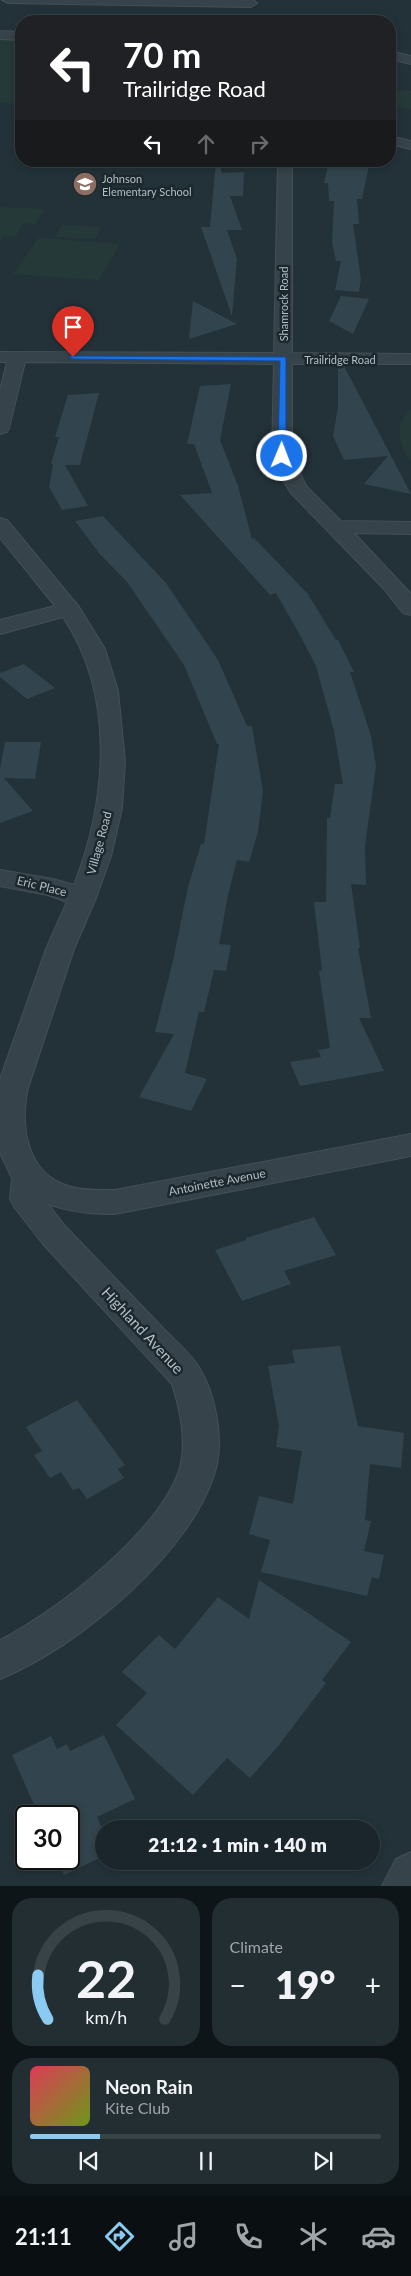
<!DOCTYPE html>
<html lang="en">
<head>
<meta charset="utf-8">
<style>
	body { margin:0; font-family:Lato,sans-serif; background:#232e33; color:#f1f3f6; height:100vh; display:flex; flex-direction:column; font-size:19px; white-space:nowrap }
	* { box-sizing:border-box; margin:0 }
	p { font-size:16px; color:#9fa5a9 }
	.icon { flex:none; width:28px; height:28px; fill:none; stroke:currentColor; stroke-width:2; stroke-linecap:round; stroke-linejoin:round }
	.map { position:relative; height:1886px; overflow:hidden }
	.side { display:flex; flex-direction:column; gap:12px; padding:12px; background:#0e1518; flex:1 }
	.side>* { flex:none }
	.hud { position:absolute; left:15px; top:15px; width:381px; height:152px; border-radius:20px; box-shadow:0 2px 8px #0003,0 0 0 1px #384347; background:#202124; color:#fff; overflow:hidden }
	.speed { position:absolute; left:15px; top:1805px; display:flex; gap:10px; font-size:25px; font-weight:700; text-align:center }
	.speed>* { display:grid; place-content:center; width:65px; height:65px; border-radius:50%; background:#1a262b; box-shadow:0 2px 8px #0003,0 0 0 1px #384347; line-height:1 }
	.speed .limit { border:2px solid #111; border-radius:8px; background:#fff; color:#111 }
	.pin { position:absolute; display:grid; place-items:center; width:42px; height:42px; color:#fff; margin:-51px -21px; border-radius:50% 50% 50% 0; rotate:-45deg; box-shadow:0 0 5px #0007 }
	.pin .icon { rotate:45deg }
	.me { position:absolute; width:55px; margin:-28px; rotate:1deg; stroke-linejoin:round; filter:drop-shadow(0 0 4px #0008) }
	.turn { display:flex; align-items:center; gap:18px; height:105px; padding:0 25px; font-size:22px }
	.turn .icon { width:65px; height:65px; stroke-width:2.5 }
	.turn b { display:block; font-size:35px; line-height:42px }
	.lanes { display:flex; align-items:center; height:48px; padding:0 25px; background:#0003; justify-content:center; gap:25px; direction:ltr }
	.lanes .off { opacity:.35 }
	.big { font-size:38px; font-weight:800; line-height:1.1 }
	.side .widget { flex:1; display:flex; flex-direction:column; justify-content:center; gap:8px; min-width:0; padding:0 18px; border-radius:20px; background:#232e33 }
	.side .dial { align-items:center; gap:0 }
	.dial svg { height:130px; overflow:visible; fill:none; stroke:#384347; stroke-width:7; stroke-linecap:round; text-anchor:middle }
	.dial text { fill:#f1f3f6; stroke:none }
	.song { display:flex; align-items:center; gap:15px }
	.cover { width:60px; height:60px; border-radius:8px; background:linear-gradient(135deg,hsl(350 70% 55%),hsl(80 70% 35%)) }
	.played { height:5px; border-radius:2px; background:linear-gradient(90deg,#8bcaf1 20%,#384347 20%) }
	.keys { display:flex; justify-content:space-around; direction:ltr }
	.heat { display:flex; justify-content:space-between; align-items:center; font-size:28px; direction:ltr }
	.side .tiles { flex:1; display:grid; gap:12px; grid-template-columns:1fr 1fr }
	.widget:last-child { grid-column:span 2 }
	.trip { position:absolute; left:95px; top:1820px; width:285px; height:50px; border-radius:25px; background:#1a262b; box-shadow:0 2px 8px #0003,0 0 0 1px #384347; font-weight:800; line-height:50px; text-align:center }
	.dock { display:flex; height:80px; justify-content:space-around; align-items:center; background:#0a0f11; color:#9fa5a9 }
	.dock .icon { width:35px; height:35px }
	.dock .active { color:#8bcaf1 }
	.dock b { font-size:22px; color:#f1f3f6 }
	.map>svg:first-child { display:block }
	.green { fill:#253a38 }
	.building { fill:#32444d }
	.lines { fill:none; stroke-linecap:round; stroke-linejoin:round }
	.minor-casing { stroke:#434f55; stroke-width:2 }
	.minor { fill:#37434a; fill-rule:evenodd }
	.route { fill:#1a73e8; stroke:#114b97 }
	.labels { text-anchor:middle; dominant-baseline:central; stroke-width:5; stroke-linejoin:round; paint-order:stroke }
	.far-poi-label { font-size:11px; fill:#b2bec5; stroke:#1c282e; text-anchor:start }
	.far-street-label { font-size:11px; fill:#b2bec5; stroke:#1c282e }
	.street-label { font-size:12px; fill:#b2bec5; stroke:#1c282e }
	.near-street-label { font-size:15px; fill:#b2bec5; stroke:#1c282e }
</style>
</head>
<body>
<div class="map">
<svg width="411" height="1886" viewBox="0 0 411 1886">
	<rect width="100%" height="100%" fill="#233239"/>
	<g class="green">
		<polygon points="0,40 21,40 21,105 0,102"/>
		<polygon points="390,90 411,91 411,109 390,106"/>
		<polygon points="0,207 44,209 35,224 24,223 15,237 4,236 0,242"/>
		<polygon points="62,225 101,227 95,239 55,237"/>
		<polygon points="39,238 120,244 99,280 13,274"/>
		<path d="M411 409V461C398 445 394 423 411 409Z"/>
	</g>
	<g class="building">
		<polygon points="216,161 218,161 222,173 244,172 243,196 230,196 242,230 227,230 237,259 232,316 201,227 210,227"/>
		<polygon points="329,161 370,161 362,199 357,199 359,224 353,224 361,279 359,292 335,290 341,261 336,261 332,243 334,201 329,201 328,183 324,183"/>
		<polygon points="341,296 369,299 353,334 329,321"/>
		<polygon points="193,301 237,324 189,339"/>
		<polygon points="338,366 344,366 411,494 364,484 388,456 344,460 333,436 338,407"/>
		<polygon points="231,384 220,440 238,486 252,539 254,538 308,594 336,640 338,640 354,672 350,672 371,736 376,766 365,846 366,885 351,884 360,948 358,948 371,1018 359,1018 384,1071 300,1086 290,1062 321,1057 318,1050 330,1048 319,971 322,970 314,902 326,902 327,818 330,818 335,784 343,784 334,731 316,666 301,637 276,593 270,595 180,495 212,493 194,444 187,444 200,386"/>
		<polygon points="99,393 80,465 65,465 88,506 62,510 49,487 53,464 51,464 59,437 55,437 68,395"/>
		<polygon points="103,516 166,583 218,660 247,726 252,726 263,791 258,832 249,862 237,860 228,895 219,944 231,945 226,971 214,970 204,1012 199,1012 185,1073 207,1079 191,1111 139,1097 174,1034 155,1032 173,961 188,887 201,844 204,844 219,744 217,744 184,665 127,582 99,553 75,521"/>
		<polygon points="24,664 55,688 27,699 0,677 0,673"/>
		<polygon points="5,742 41,742 35,779 4,778 33,811 0,823 0,769"/>
		<polygon points="314,1217 336,1255 284,1271 291,1284 242,1301 215,1250 246,1240 246,1238"/>
		<polygon points="340,1346 358,1426 404,1433 401,1468 370,1464 365,1520 371,1521 364,1551 384,1555 379,1579 372,1577 367,1596 261,1572 270,1540 249,1534 259,1496 293,1504 302,1451 276,1447 279,1426 268,1366 295,1363 292,1350"/>
		<polygon points="77,1400 125,1465 118,1469 124,1478 87,1499 79,1488 73,1490 61,1472 50,1478 34,1455 42,1451 26,1427"/>
		<polygon points="259,1580 351,1642 322,1680 326,1683 279,1745 250,1778 227,1758 193,1795 116,1725 147,1693 122,1672 159,1635 175,1649 218,1597 249,1619"/>
		<polygon points="104,1735 135,1799 97,1817 104,1833 104,1856 64,1875 57,1859 69,1859 69,1816 39,1816 12,1755 51,1736 57,1749 67,1744 70,1751"/>
	</g>
	<g class="lines">
		<g class="minor-casing">
			<g id="minor">
				<polygon points="2,0 253,0 257,3 251,7 8,3"/>
				<polygon points="0,31 21,32 21,40 0,39"/>
				<polygon points="390,51 411,56 411,64 390,59"/>
				<polygon points="390,136 411,141 411,149 390,144"/>
				<polygon points="278,161 292,161 292,353 411,354 411,364 292,364 292,456 306,486 341,521 411,522 411,534 354,533 411,594 411,615 403,613 384,589 291,493 279,474 272,456 274,364 25,362 9,428 7,432 0,434 0,390 7,362 0,362 0,352 274,353"/>
				<path d="M0 518 7 520 79 607 105 649 118 691 125 761 122 808 111 856 96 898 74 949 28 1088C20 1126 26 1173 68 1186 83 1191 100 1190 115 1190L411 1134V1156L115 1214C91 1214 70 1212 48 1204L65 1226C98 1260 130 1294 162 1327 174 1340 192 1354 200 1369 215 1394 223 1435 217 1464 198 1548 78 1648 0 1679V1640C55 1613 168 1525 181 1463 186 1437 180 1409 172 1384L43 1244 15 1208 10 1199 12 1178 0 1153V1079L46 949 67 902 48 895 0 886V870L53 879 74 885C107 800 116 696 63 617L0 634V620L55 606 0 538Z"/>
				<polygon points="411,1852 411,1886 382,1886 396,1859"/>
			</g>
		</g>
		<use href="#minor" class="minor"/>
	</g>
	<polygon class="route" points="70,356 286,357 286,456 282,458 278,456 280,361 73,359 69,357"/>
	<defs>
		<g id="school-disc" transform="scale(1.25)"><circle r="9.5" fill="#8d6e63" stroke="#1c282e"/><path d="M0-5L7-2L0 1L-7-2ZM-4 1L0 2.5L4 1V4Q0 6-4 4Z" fill="#fff"/></g>
	</defs>
	<g fill-rule="evenodd">
		<use href="#school-disc" x="85" y="184"/>
	</g>
	<g class="labels">
		<g class="far-poi-label">
			<text x="102" y="178">Johnson<tspan x="102" dy="13">Elementary School</tspan></text>
		</g>
		<g class="far-street-label">
			<text transform="translate(283 304) rotate(-90)">Shamrock Road</text>
			<text x="340" y="359">Trailridge Road</text>
		</g>
		<g class="street-label">
			<text transform="translate(99 843) rotate(-75)">Village Road</text>
			<text transform="translate(42 886) rotate(14)">Eric Place</text>
			<text transform="translate(217 1182) rotate(-11)">Antoinette Avenue</text>
		</g>
		<g class="near-street-label">
			<text transform="translate(143 1330) rotate(47)">Highland Avenue</text>
		</g>
	</g>
</svg>
<div class="speed"><div class="limit">30</div></div>
<div class="pin" style="left:73px;top:357px;background:#d93025"><svg class="icon" aria-label="arrive" viewBox="0 0 24 24"><path d="M6 21V4h12l-3 4 3 4H6"/></svg></div>
<svg class="me" style="left:282px;top:456px" viewBox="-20 -20 40 40"><circle r="17" fill="#1a73e8" stroke="#fff" stroke-width="3"/><path d="M0-11L8 9 0 5-8 9z" fill="#fff"/></svg>
<div class="trip">21:12 · 1 min · 140 m</div>
<div class="hud">
<div class="turn"><svg class="icon" aria-label="left" viewBox="0 0 24 24"><path d="M17 20v-9H6M10 6l-5 5 5 5"/></svg><div><b>70 m</b>Trailridge Road</div></div>
<div class="lanes"><svg class="icon" aria-label="left" viewBox="0 0 24 24"><path d="M17 20v-9H6M10 6l-5 5 5 5"/></svg><svg class="icon off" aria-label="ahead" viewBox="0 0 24 24"><path d="M12 20V5M6 11l6-6 6 6"/></svg><svg class="icon off" aria-label="right" viewBox="0 0 24 24"><path d="M7 20v-9h11M14 6l5 5-5 5"/></svg></div>
</div>
</div>
<section class="side">
<div class="tiles">
<div class="widget dial"><svg viewBox="0 0 100 80">
<path d="M14 69A42 42 0 1 1 86 69"/>
<path d="M14 69A42 42 0 0 1 8 42" stroke="#8bcaf1"/>
<text x="50" y="56" font-size="32" font-weight="700">22</text>
<text x="50" y="72" font-size="11">km/h</text>
</svg></div>
<div class="widget"><p>Climate</p>
<div class="heat"><a>−</a><b class="big">19°</b><a>+</a></div>
</div>
<div class="widget">
<div class="song"><i class="cover"></i><div><b>Neon Rain</b><p>Kite Club</p></div></div>
<div class="played"></div>
<div class="keys"><svg class="icon" aria-label="previous" viewBox="0 0 24 24"><path d="M18 5L8 12l10 7zM5 5v14"/></svg><svg class="icon" aria-label="pause" viewBox="0 0 24 24"><path d="M8 5v14M16 5v14"/></svg><svg class="icon" aria-label="next" viewBox="0 0 24 24"><path d="M6 5l10 7-10 7zM19 5v14"/></svg></div>
</div>
</div>
</section>
<nav class="dock">
<b>21:11</b>
<svg class="icon active" aria-label="directions" viewBox="0 0 24 24"><path d="M12 3l9 9-9 9-9-9zM9 14v-3h6M13 9l2 2-2 2"/></svg>
<svg class="icon" aria-label="music" viewBox="0 0 24 24"><path d="M9 18V5l10-2v13"/><circle cx="6" cy="18" r="3"/><circle cx="16" cy="16" r="3"/></svg>
<svg class="icon" aria-label="phone" viewBox="0 0 24 24"><path d="M5 4h4l2 5-3 2q2 4 5 5l2-3 5 2v4C11 20 4 13 5 4z"/></svg>
<svg class="icon" aria-label="climate" viewBox="0 0 24 24"><path d="M12 3v18M4 7l16 10M4 17L20 7"/></svg>
<svg class="icon" aria-label="car" viewBox="0 0 24 24"><path d="M5 17H2v-5l4-1 3-4h7l3 4 3 1v5h-3M9 17h6M6 11h13"/><circle cx="7" cy="17" r="2"/><circle cx="17" cy="17" r="2"/></svg>
</nav>
</body>
</html>
